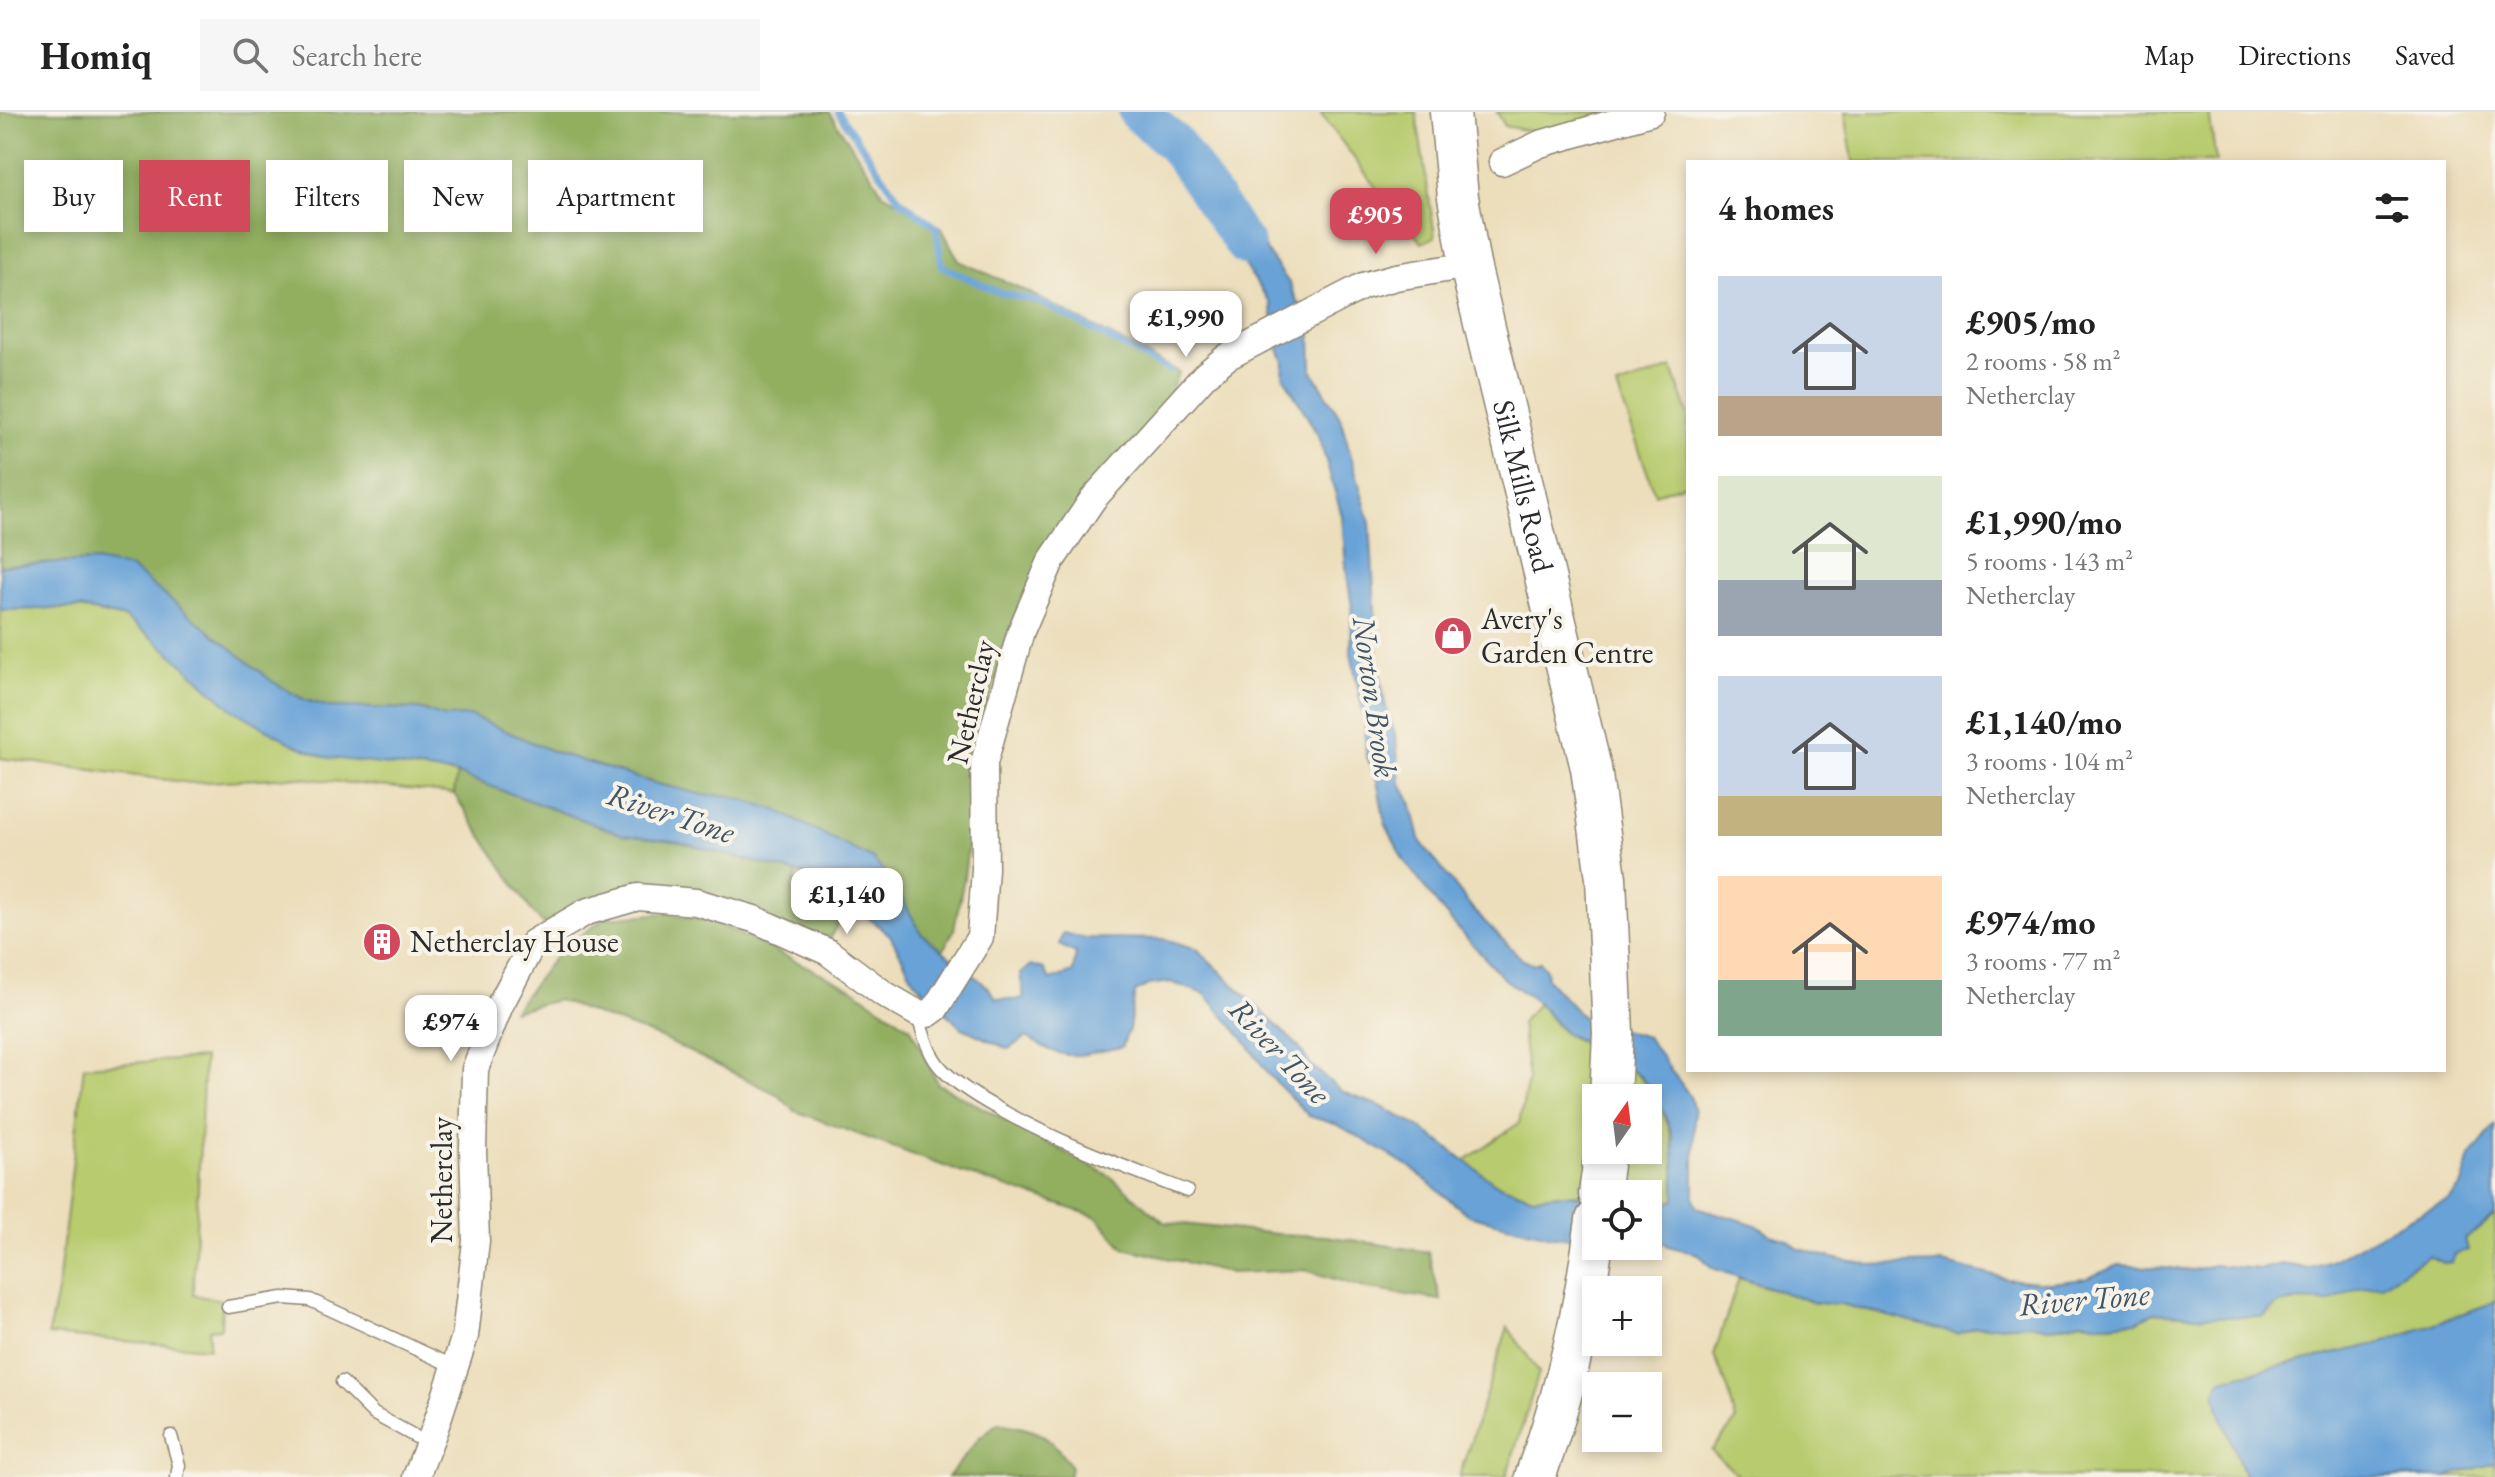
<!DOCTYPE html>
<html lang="en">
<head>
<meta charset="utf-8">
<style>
  :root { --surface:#fff; --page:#f6f6f6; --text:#222; --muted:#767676; --line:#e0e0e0; --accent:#d1495b }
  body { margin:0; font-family:"EB Garamond",serif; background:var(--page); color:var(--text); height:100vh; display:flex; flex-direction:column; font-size:30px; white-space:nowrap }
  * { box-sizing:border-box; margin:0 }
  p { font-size:26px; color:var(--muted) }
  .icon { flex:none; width:44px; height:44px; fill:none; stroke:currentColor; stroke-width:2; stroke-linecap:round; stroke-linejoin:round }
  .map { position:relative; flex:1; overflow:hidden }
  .panel { position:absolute; left:1686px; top:48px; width:760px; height:912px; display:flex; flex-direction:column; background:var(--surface); border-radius:0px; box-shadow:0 4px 12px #0003 }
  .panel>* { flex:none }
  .top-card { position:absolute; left:24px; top:48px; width:760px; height:72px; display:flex; gap:16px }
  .needle { width:52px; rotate:14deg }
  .buttons { position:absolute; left:1582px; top:972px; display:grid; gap:16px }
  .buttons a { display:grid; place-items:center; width:80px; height:80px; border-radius:0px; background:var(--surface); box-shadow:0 4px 12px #0003; font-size:40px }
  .price { position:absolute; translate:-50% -68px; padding:0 18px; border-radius:16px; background:#fff; color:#222; font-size:26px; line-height:52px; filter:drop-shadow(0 2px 4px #0008) }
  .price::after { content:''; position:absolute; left:50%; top:48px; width:24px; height:18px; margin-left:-12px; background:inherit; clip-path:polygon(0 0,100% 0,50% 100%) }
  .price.active { background:var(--accent); color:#fff }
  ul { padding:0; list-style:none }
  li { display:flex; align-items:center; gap:24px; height:200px; padding:0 32px }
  li span { display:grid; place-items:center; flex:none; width:224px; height:160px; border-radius:0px; color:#555 }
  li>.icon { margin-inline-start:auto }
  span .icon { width:96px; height:96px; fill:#fffc; stroke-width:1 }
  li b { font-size:34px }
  h2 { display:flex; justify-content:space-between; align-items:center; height:96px; padding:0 32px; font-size:34px }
  .tag { padding:0 28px; border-radius:0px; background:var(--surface); box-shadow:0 4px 12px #0003; font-size:28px; line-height:72px }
  .tag.active { background:var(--accent); color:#fff }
  header { display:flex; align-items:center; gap:48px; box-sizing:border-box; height:112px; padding:0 40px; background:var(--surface); border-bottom:2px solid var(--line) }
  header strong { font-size:38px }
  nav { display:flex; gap:44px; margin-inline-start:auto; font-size:28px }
  .search { width:560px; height:72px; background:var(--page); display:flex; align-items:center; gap:20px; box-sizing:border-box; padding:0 28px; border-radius:0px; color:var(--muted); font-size:30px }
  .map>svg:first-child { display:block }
</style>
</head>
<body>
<header>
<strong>Homiq</strong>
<div class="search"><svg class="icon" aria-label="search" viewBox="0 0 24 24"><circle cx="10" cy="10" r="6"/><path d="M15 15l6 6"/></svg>Search here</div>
<nav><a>Map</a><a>Directions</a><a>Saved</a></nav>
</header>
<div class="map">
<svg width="2495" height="1365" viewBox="0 0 2495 1365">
  <rect width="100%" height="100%" fill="#f7f3e8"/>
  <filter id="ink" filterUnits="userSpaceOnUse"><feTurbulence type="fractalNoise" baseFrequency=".0125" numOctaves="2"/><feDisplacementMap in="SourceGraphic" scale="16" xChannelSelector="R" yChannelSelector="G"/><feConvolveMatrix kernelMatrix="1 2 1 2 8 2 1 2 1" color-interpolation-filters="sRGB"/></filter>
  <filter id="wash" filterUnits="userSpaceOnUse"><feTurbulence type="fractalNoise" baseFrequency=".006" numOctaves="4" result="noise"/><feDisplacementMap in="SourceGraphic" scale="32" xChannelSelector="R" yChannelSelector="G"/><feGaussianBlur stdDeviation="1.8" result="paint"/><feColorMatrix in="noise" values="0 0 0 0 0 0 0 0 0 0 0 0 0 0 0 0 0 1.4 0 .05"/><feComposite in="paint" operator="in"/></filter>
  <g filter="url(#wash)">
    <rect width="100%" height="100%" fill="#ecdebb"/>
    <!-- green -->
    <g fill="#b8cb6e" stroke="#727b4c" stroke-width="2" fill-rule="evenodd">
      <path d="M1320,0H1416L1435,125L1422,131L1385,88Z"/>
      <path d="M1497,0H1611L1570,12L1533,20L1505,14Z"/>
      <path d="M1845,0H2209L2216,50H1853Z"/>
      <path d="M1672,256L1688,302V371L1655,382L1617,275Z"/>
      <path d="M79,496L125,506L161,533L232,597L262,612L430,657L457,662L454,682L292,665L191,671L0,646V498Z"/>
      <path d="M1538,891C1547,901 1556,916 1567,923C1589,935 1624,948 1641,967C1672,1000 1678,1045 1675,1088L1662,1093L1648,1091V1082H1559L1533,1085L1494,1071L1464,1049L1519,1011L1528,968L1521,911ZM1596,986H1648V1038H1596Z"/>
      <path d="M204,946L193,1183L222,1188L221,1216L209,1217V1236L48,1223L58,1175L84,954Z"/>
      <path d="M2495,1102V1190L2377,1232L2222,1267L2219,1298L2245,1365H1740L1711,1339L1736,1309L1728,1277L1714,1243L1739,1166L1815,1191L1841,1192L1958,1222L1975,1215L2029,1212L2049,1216L2082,1209L2103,1212L2136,1210L2154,1201L2212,1205H2263L2278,1192L2296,1189L2328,1190L2358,1176L2381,1173L2428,1144L2444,1151L2464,1126L2480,1117Z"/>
      <path d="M1508,1215L1539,1261L1506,1365H1459Z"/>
      <path d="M2495,1351V1365H2444Z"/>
    </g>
    <!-- forest -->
    <g fill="#92af61" stroke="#5e6d46" stroke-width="2">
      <path d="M0,0H829L883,81L941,115L959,149L1024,178L1179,260L1165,292L1018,498L975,633L971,708L964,766L954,818L942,840L921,821L892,769L822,723L774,697L730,684L704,683L654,671L554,640L471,604L445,605L419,597L329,595L305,588L273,570L96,449L0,454Z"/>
      <path d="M457,662L624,723L675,729L797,761L792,781L840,807L827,832L700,782L543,812L533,801L454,682Z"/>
      <path d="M667,801L716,811L850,875L911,916L938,972L1110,1064L1164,1110L1277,1122L1326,1124L1428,1140L1441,1188L1368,1177L1305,1158L1231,1161L1124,1136L1097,1105L960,1060L795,999L777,982L661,926L557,888L513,899L560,838L605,806Z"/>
      <path d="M998,1311C1038,1318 1049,1320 1071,1355L1069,1365H948L980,1325Z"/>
    </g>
    <!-- water -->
    <g fill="#67a2d7" stroke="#496681" stroke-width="2">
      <path d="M1215,88L1246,110L1289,171L1311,221L1312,258L1340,305L1370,411L1378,546L1385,592L1396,626L1400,670L1411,690L1421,730L1476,801L1523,848L1534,852L1540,850L1546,858L1547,867L1580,903L1588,908L1647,925L1690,984L1694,1000V1085L1697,1095L1756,1113L1771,1123L1788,1128L1797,1136L1832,1146L1869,1153L1942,1151L2007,1167L2050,1171L2085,1167L2119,1153L2193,1158L2214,1153L2260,1157L2282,1152L2307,1156L2331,1149L2414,1104L2449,1088L2462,1073L2470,1045L2495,1013V1102L2480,1117L2465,1126L2468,1138L2454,1142L2452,1150L2444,1151L2428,1144L2381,1173L2358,1176L2328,1190L2296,1189L2278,1192L2263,1205H2212L2154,1201L2136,1210L2103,1212L2082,1209L2049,1216L2029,1212L1975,1215L1958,1222L1841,1192L1815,1191L1712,1156L1699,1142L1668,1134L1660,1128L1648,1130V1091L1662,1093L1675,1088L1673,1024L1664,1001L1641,965L1583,929L1565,922L1538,891L1503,866L1444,801L1403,747L1385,711L1376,663L1366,644L1365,612L1351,541L1352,495L1346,457L1342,404L1319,325L1283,263L1284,249L1278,235L1270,191L1226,125L1218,107Z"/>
      <path d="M96,449L131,456L273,570L305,588L329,595L419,597L445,605L471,604L554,640L654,671L704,683L730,684L774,697L873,747L892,769L921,821L988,875L996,886L1013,888L1024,886L1020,862L1031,853L1044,857L1050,868L1073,860L1076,841L1059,833L1063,821L1084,826L1165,827L1197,837L1297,933L1311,953L1342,980L1380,994L1421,1016L1495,1071L1533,1085L1559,1082L1596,1084V1128L1552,1124L1468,1103L1410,1055L1338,1013L1309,1004L1270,964L1243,926L1205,882L1170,870L1148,873L1135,880L1129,917L1122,935C1077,943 1067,952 1027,925L1008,937L960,915L915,870L890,823L835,779L813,765L675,729L624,723L457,662L324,645L293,632L232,597L161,533L125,506L79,496L0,498V454Z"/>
      <path d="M2495,1190V1351L2444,1365H2245L2219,1298L2215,1279L2222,1267L2377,1232Z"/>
    </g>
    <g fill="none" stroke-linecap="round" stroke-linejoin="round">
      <!-- stream -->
      <path stroke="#67a2d7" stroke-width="7" d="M838,0L899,87L936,115L942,154L998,180L1040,190L1170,259"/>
      <!-- river -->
      <path stroke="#67a2d7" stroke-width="40" d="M1138,0L1176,33L1245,133"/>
    </g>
  </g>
  <g filter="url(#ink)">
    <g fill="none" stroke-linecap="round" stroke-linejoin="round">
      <!-- service casing -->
      <g stroke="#8c8473" stroke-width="15">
        <g id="service">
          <path d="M917,901C923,920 928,943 942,957C957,973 977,985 997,996C1057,1030 1122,1054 1187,1079"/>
          <path d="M228,1195L283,1186L310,1188L455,1255"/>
          <path d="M342,1270L374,1302L429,1332"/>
          <path d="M171,1324L179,1353L177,1365"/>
        </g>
      </g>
      <!-- minor casing -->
      <g stroke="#8c8473" stroke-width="29">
        <g id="minor">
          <path d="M1502,50L1540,32L1651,0"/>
          <path d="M416,1365L435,1316L465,1224L476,1129L473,1038L475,957L500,893L533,831L586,800L638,785L696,790L754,807L828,840L884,882L917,901L928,902L935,897L980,825L985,757L984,651L1021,519L1051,449L1093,387L1205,263L1227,245L1363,174L1396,165L1470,153"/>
        </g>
      </g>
      <!-- primary casing -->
      <g stroke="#8c8473" stroke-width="43">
        <g id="primary">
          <path id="s1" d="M1450,0L1458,85L1470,153L1591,656L1606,766L1613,921L1610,986"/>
          <path d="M1599,1082L1605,1038"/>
          <path d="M1535,1365C1565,1283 1585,1194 1596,1108"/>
        </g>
      </g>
      <!-- service -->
      <use href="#service" stroke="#fff" stroke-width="12"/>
      <!-- minor -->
      <use href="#minor" stroke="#fff" stroke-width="26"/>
      <!-- primary -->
      <use href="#primary" stroke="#fff" stroke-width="40"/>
    </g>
  </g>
  <!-- icons -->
  <defs>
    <g id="shop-disc" transform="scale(2)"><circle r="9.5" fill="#d1495b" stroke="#f7f3e8"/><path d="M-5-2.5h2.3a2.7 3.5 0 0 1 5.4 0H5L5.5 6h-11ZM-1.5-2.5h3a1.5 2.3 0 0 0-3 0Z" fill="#fff"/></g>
    <g id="building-disc" transform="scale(2)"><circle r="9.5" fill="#d1495b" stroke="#f7f3e8"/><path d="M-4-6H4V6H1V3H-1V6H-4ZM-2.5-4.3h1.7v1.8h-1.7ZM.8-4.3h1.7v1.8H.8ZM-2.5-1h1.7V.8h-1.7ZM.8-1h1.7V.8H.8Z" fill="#fff"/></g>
  </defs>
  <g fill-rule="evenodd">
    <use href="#shop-disc" x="1453" y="524"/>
    <use href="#building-disc" x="382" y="830"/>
  </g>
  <g text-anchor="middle" stroke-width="8" stroke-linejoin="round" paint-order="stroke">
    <!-- street labels -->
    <g font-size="30" fill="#2b2b2b" stroke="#f7f3e8">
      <text dy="10" stroke="none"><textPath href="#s1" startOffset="382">Silk Mills Road</textPath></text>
      <text transform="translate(971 590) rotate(-77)" y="10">Netherclay</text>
      <text transform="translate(442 1068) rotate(-90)" y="10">Netherclay</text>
    </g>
    <!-- poi labels -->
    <g font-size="30" fill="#2b2b2b" stroke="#f7f3e8" text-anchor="start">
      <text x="1481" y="517">Avery's<tspan x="1481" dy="34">Garden Centre</tspan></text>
      <text x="410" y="840">Netherclay House</text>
    </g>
    <!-- water labels -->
    <g font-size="32" font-style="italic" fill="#405567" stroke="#f7f3e8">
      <text transform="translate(1375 585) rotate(82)" y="11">Norton Brook</text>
      <text transform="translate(671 701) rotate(18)" y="11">River Tone</text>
      <text transform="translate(1280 939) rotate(47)" y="11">River Tone</text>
      <text transform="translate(2084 1187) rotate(-5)" y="11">River Tone</text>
    </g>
  </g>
</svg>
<div class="buttons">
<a><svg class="needle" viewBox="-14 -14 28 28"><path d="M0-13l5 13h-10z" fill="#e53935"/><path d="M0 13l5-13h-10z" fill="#767676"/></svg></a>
<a><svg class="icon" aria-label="locate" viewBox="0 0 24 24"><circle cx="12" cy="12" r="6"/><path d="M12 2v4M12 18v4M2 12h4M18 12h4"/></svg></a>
<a>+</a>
<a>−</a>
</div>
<b class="price active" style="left:1376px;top:144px">£905</b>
<b class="price" style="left:1186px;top:247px">£1,990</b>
<b class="price" style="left:847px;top:824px">£1,140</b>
<b class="price" style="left:451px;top:951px">£974</b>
<div class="top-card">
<a class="tag">Buy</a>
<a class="tag active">Rent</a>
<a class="tag">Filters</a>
<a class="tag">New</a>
<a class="tag">Apartment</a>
</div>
<section class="panel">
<h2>4 homes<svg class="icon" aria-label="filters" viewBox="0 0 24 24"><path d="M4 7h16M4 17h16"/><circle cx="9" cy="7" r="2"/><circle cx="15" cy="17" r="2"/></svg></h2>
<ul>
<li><span style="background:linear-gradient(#c9d6e8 75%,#b9a48a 0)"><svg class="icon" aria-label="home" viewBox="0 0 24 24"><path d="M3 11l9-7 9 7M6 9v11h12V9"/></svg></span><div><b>£905/mo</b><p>2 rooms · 58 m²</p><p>Netherclay</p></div></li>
<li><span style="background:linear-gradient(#dfe7d0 65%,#9aa5b1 0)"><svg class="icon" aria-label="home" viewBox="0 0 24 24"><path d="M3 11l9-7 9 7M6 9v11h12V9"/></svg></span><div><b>£1,990/mo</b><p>5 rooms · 143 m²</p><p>Netherclay</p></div></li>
<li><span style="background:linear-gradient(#c9d6e8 75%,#c2b280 0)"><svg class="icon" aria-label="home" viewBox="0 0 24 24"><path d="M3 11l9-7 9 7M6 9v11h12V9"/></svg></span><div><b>£1,140/mo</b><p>3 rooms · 104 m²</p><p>Netherclay</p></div></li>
<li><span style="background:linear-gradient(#ffd9b3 65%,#7fa58c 0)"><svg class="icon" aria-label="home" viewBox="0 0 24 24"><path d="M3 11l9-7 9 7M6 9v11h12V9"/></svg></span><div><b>£974/mo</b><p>3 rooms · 77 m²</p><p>Netherclay</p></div></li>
</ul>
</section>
</div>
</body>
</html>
